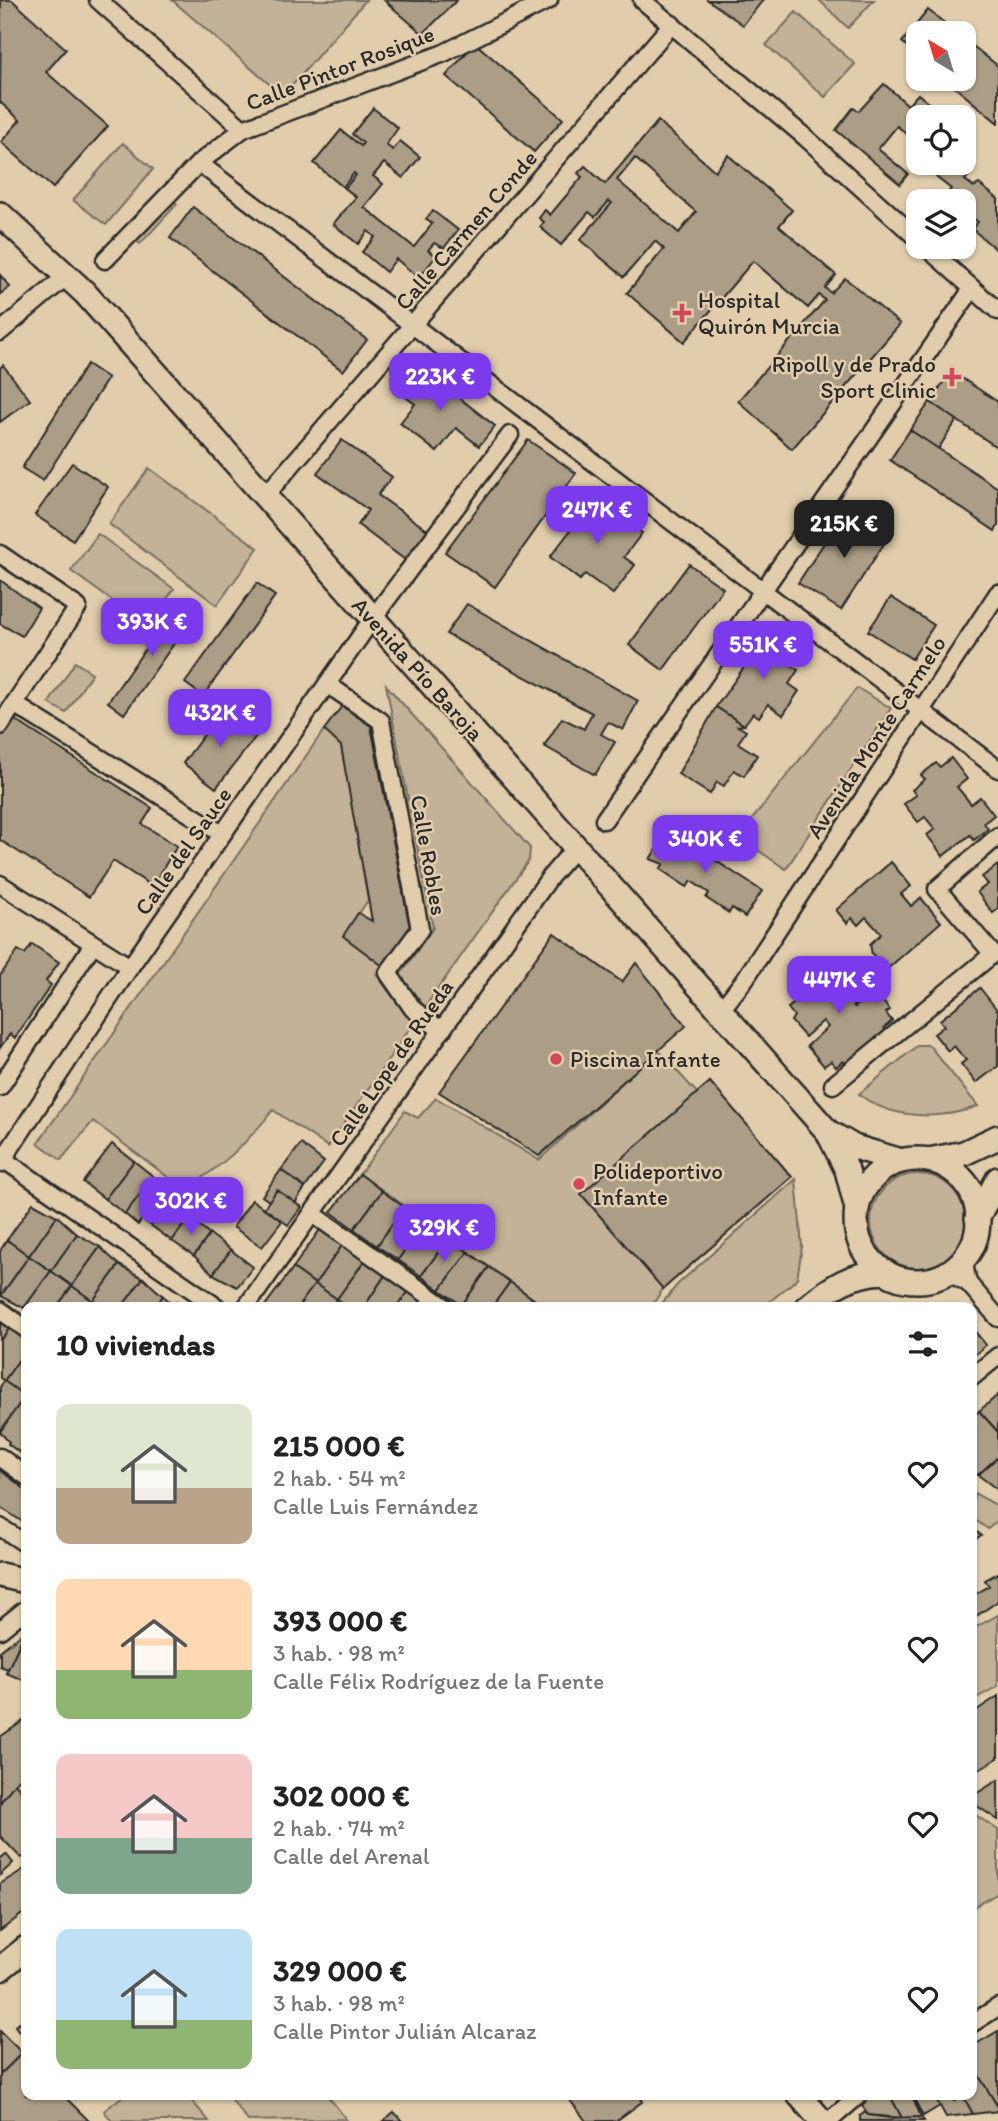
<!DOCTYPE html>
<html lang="es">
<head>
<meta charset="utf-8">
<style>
  :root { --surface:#fff; --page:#f2f2f2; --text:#222; --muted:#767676; --accent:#7c3aed }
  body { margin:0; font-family:Itim,sans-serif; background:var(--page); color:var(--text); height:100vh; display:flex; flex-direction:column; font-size:26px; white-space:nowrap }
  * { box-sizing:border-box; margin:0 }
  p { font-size:23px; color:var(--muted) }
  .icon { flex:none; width:38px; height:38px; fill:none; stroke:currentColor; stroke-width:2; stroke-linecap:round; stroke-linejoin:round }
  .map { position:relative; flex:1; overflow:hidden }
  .drawer { position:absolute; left:21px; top:1302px; width:956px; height:798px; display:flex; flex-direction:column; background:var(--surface); border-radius:14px; box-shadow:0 2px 5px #0004 }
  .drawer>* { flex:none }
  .needle { width:46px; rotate:322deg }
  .tools { position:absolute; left:906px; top:21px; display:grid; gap:14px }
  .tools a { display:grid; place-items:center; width:70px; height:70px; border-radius:14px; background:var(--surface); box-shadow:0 2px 5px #0004; font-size:35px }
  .price { position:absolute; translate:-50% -60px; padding:0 16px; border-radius:14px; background:var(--accent); color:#fff; font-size:23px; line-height:46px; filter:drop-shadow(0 2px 4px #0008) }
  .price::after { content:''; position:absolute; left:50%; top:42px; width:21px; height:16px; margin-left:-10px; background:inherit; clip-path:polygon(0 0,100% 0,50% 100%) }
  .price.selected { background:#222; color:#fff }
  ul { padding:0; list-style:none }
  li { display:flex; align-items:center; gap:21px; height:175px; padding:0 35px }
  li span { display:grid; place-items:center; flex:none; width:196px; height:140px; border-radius:14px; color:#555 }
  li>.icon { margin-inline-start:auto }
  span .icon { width:84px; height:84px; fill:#fffc; stroke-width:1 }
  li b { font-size:30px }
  h2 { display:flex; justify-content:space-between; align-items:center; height:84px; padding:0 35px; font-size:30px }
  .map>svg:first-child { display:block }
</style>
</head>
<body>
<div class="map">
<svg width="998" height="2121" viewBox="0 0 998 2121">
  <rect width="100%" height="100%" fill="#e1cdac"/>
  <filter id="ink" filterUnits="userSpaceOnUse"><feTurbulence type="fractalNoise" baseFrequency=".0143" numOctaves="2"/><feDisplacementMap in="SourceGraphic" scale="14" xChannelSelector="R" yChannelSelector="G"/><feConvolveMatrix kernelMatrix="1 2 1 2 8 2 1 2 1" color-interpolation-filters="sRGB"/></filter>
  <g filter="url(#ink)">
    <!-- green -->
    <g fill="#c3b297" stroke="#776e61" stroke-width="2">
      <path d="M172,0H366L283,96Z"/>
      <path d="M819,0H874L848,28Z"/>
      <path d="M796,12L855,64L825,97L766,45Z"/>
      <path d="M123,143L153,169L106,225L73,200Z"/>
      <path d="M161,191L177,204L140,244L124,231Z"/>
      <path d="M149,468L258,548L217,605L109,524Z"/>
      <path d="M98,534L174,589L147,626L71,571Z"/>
      <path d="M75,662L92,673L66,713L49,703Z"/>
      <path d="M386,685L530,848L529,860L425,1007L400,975L433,928Z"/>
      <path d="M857,688L891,708L786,869L738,837Z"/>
      <path d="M324,730L341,746L370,897L344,936L383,966L376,974L406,1015L415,1021L328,1147L273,1110C246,1144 221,1168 184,1189L93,1121L61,1160L38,1143Z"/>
      <path d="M918,1045H929L978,1106C943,1120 890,1120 859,1094Z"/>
      <path d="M658,1050L697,1093L710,1082L792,1177L663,1289L651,1307H545L360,1174L405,1111L418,1118L436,1098L539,1160Z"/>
      <circle cx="918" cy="1221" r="47"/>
      <path d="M796,1179L802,1247L797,1279L763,1307H659L678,1284Z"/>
      <path d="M974,1493L998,1506V1520L988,1529L971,1517Z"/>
      <path d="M998,1615V1686L971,1701V1630Z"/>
      <path d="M971,1812L998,1830V1893L971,1909Z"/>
      <path d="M124,2095H187L209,2121H112L104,2111Z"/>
      <path d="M228,2095H327L346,2119L248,2121Z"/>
    </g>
    <!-- building -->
    <g fill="#ac9e86" stroke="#2b2b2b" stroke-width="2" fill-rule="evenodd">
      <path d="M1,0H12L66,49L46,72L108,126L53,188L1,142L20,120L0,102Z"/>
      <path d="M384,0L421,1L457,0L423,34Z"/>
      <path d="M708,0H763L743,25Z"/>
      <path d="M928,10L957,33H919V56L902,42Z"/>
      <path d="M964,39L998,66V123L945,79H964Z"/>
      <path d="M475,43L563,119L534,152L446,76Z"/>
      <path d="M884,84L908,105L918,94L945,117H919V151L910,144L913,139L897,126L878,149L908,174L900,184L836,130L853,108L859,111Z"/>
      <path d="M373,108L398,128L386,145L393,150L400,141L420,157L403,178L384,163L373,176L383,184L364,207L414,247L432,224L426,219L433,211L458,230L444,248L434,243L428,250L436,256L419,278L396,259L386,272L362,252L375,237L368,231L358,244L333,224L356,197L345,188L356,175L354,173L343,187L314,163L341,130L361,146L363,143L352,134Z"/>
      <path d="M658,121L715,171L728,155L792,210L779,226L836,275L825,288L831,293L845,278L900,324L792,449L738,401L825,300L819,295L808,308L753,261L684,342L627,293L664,249L655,241L624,277L580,240L612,203L609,201L595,217L589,212L561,245L540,227L544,222L539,218L545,210L550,215L582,177L578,173L585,166L605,184ZM635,158L696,212L679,233L617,180Z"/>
      <path d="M964,159L975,168L965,180L974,187L979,184L998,199V251L972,229L978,222L964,211V201H953L946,195L951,189L936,177L941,170L932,163H964Z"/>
      <path d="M193,207L367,340L343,371L170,238Z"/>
      <path d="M0,275L10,287L0,294Z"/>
      <path d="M87,364L108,378L43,481L22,468Z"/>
      <path d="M3,365L30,400L0,422V368Z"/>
      <path d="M420,367L495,426L479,446L456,428L437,452L400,423L415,404L399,392Z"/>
      <path d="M951,371L998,402V448L930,402Z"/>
      <path d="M930,402L957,420L938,449L910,430Z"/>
      <path d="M910,430L998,488V526L995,531L890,460Z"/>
      <path d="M342,440L392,477L378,495L430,532L408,562L358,525L368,510L317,473Z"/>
      <path d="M528,440L576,473L495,587L445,552Z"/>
      <path d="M72,463L108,487L73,540L35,515Z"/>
      <path d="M583,498L614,521L618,515L642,533L624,557L635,565L613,594L585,574L580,580L550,557L570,531L562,525Z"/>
      <path d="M846,509L889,536L841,610L798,583Z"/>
      <path d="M689,564L723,588L663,670L629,645Z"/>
      <path d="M0,580L39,608L22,636L0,624Z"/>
      <path d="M257,583L275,596L203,696L185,683Z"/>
      <path d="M891,597L934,625L912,659L868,631Z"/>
      <path d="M179,601L195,614L124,714L108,702Z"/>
      <path d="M467,604L638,701L623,730L608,722L601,734L615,742L595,775L544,746L562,718L584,729L592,713L446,634Z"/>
      <path d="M771,629L794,645L789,652L798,657L790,664L798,670L789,684L799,691L783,715L768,704L759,717L753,713L744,725L716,707Z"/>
      <path d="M342,706L371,726L410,928L383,966L343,936L358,913L372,921L341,746L324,730Z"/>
      <path d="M716,707L744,725L738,726L746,731L738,743L757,755L744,776L734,770L724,786L717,782L710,794L678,774Z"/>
      <path d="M223,709L257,735L216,788L183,763Z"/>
      <path d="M12,718L152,808L142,824L177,846L152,886L113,861L89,897L0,840V736Z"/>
      <path d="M951,758L967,779L957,787L971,804L980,797L994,815L984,823L988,829L974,840L970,835L943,856L927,835L935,829L925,817L918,822L904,804L916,795L912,790L925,779L921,775L936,763L940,767Z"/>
      <path d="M669,830L762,891L745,917L732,908L729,913L706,898L709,893L691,881L687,887L660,869L664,864L650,859Z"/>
      <path d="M891,862L911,886L901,894L911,906L921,898L941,922L886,970L872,954L870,944L881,934L866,917L858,925L852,918L847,923L836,910Z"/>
      <path d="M998,865V909L993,913L977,892L988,884L982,877Z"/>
      <path d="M554,933L622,982L636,963L686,1026L539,1156L439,1092Z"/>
      <path d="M32,944L59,962L46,981L51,985L15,1038L10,1034L0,1048V976L18,950L25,954Z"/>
      <path d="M841,964L846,970L852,965L866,981L846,997L855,1007L874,991L890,1010L886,1013L892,1021L884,1028L888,1032L848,1066L843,1061L836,1067L831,1061L824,1066L807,1046L828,1027L823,1021L805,1037L791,1021L794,1016L788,1008L798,1000L794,995L827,968L831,973Z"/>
      <path d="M980,988L998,1011V1066L976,1083L961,1064L966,1060L954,1046L948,1051L934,1034L944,1026L940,1020Z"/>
      <path d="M710,1082L792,1177L663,1289L581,1194Z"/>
      <path d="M112,1144L134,1161L105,1199L83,1182Z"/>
      <path d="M301,1144L324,1162L305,1188L281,1170Z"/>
      <path d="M134,1161L154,1177L125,1214L105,1199Z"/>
      <path d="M281,1170L305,1188L295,1203L277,1190L269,1201L262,1196Z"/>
      <path d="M360,1174L382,1191L354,1229L331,1212Z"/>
      <path d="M151,1180L170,1195L149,1224L142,1219L138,1225L125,1214Z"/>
      <path d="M277,1190L302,1207L288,1225L264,1208Z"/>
      <path d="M382,1191L404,1207L377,1246L354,1229Z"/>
      <path d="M170,1195L193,1212L172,1241L149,1224Z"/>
      <path d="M252,1200L282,1221L262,1247L233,1227Z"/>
      <path d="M33,1203L57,1216L29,1256L7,1240Z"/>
      <path d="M404,1207L425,1222L398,1260L377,1246Z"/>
      <path d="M57,1216L77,1234L51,1271L29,1256Z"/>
      <path d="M189,1218L210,1234L194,1256L172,1241Z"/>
      <path d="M425,1222L449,1238L421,1276L398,1260Z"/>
      <path d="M321,1228L344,1243L315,1284L293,1268Z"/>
      <path d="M77,1234L100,1247L72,1286L51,1271Z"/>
      <path d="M210,1234L231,1250L213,1274L194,1256Z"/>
      <path d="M449,1238L468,1252L440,1290L421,1276Z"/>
      <path d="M7,1240L29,1256L1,1296L0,1251Z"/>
      <path d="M344,1243L366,1259L337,1299L315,1284Z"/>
      <path d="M100,1247L119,1265L93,1301L72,1286Z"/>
      <path d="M231,1250L253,1267L237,1287L213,1274Z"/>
      <path d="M468,1252L489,1267L462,1305L440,1290Z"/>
      <path d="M29,1256L51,1271L24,1308L1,1296Z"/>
      <path d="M366,1259L386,1274L364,1307H348L337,1299Z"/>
      <path d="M119,1265L143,1278L122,1307H102L93,1301Z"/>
      <path d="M489,1267L510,1282L492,1307H465L462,1305Z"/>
      <path d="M293,1268L315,1284L298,1307H264Z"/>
      <path d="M51,1271L72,1286L57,1307L26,1310L24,1308Z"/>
      <path d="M386,1274L409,1291L396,1307H364Z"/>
      <path d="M143,1278L163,1296L155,1307H122Z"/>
      <path d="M510,1282L532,1298L526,1307H492Z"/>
      <path d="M315,1284L337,1299L331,1307H298Z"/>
      <path d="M72,1286L93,1301L89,1307H57Z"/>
      <path d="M409,1291L430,1306L429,1307H396Z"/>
      <path d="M163,1296L174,1304L176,1301L184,1307H155Z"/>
      <path d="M532,1298L545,1307H526Z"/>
      <path d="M337,1299L348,1307H331Z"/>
      <path d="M0,1323L9,1329L0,1341Z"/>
      <path d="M971,1327L986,1345L971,1358Z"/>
      <path d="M9,1329L26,1338V1350L4,1381L0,1378V1341Z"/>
      <path d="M26,1350V1395L25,1396L4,1381Z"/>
      <path d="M4,1381L25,1396L0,1432V1387Z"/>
      <path d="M998,1395V1432L979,1411Z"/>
      <path d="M25,1396L26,1441L19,1452L8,1444L9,1442L0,1432Z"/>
      <path d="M979,1411L998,1432V1457L978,1475L971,1471V1418Z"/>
      <path d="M26,1441V1457L19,1452Z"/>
      <path d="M998,1457V1490L978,1475Z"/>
      <path d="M0,1470L26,1490V1524L0,1507Z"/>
      <path d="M971,1528L981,1535L971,1543Z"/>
      <path d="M998,1573V1601L975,1617L971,1610V1597L989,1586L985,1580Z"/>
      <path d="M26,1629V1681L6,1673L23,1636L20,1635Z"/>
      <path d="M20,1635L23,1636L8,1669L0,1666V1651Z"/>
      <path d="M998,1696V1758L971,1774V1714Z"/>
      <path d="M26,1719V1774L15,1783L0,1803V1737Z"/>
      <path d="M998,1780V1820L971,1802V1797Z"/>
      <path d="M15,1783L26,1796V1856L21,1858L0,1836V1803Z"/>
      <path d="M6,1854L13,1863L0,1875V1859Z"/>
      <path d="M26,1868V1911L0,1931V1884Z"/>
      <path d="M26,2017V2041L15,2026Z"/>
      <path d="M0,2031L22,2053L0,2075Z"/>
      <path d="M998,2031V2107L971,2063V2047Z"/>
      <path d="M22,2053L26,2058V2095H63L89,2121H0V2075Z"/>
      <path d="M971,2063L998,2107V2111L973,2114L962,2095H971Z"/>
      <path d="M566,2095H638L643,2101L616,2121H586Z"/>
      <path d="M872,2095H890L902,2118L868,2115L860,2102Z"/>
      <path d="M890,2095H912L921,2117L902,2118Z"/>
      <path d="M912,2095H934L940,2106L923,2116Z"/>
      <path d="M934,2095H951L954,2101L963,2096L973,2114L946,2117Z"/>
      <path d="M394,2112L402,2121H383Z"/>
      <path d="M865,2112L868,2115L890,2118L921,2117L924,2121H860V2116Z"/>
    </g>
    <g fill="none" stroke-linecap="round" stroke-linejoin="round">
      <!-- street casing -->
      <g stroke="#2b2b2b" stroke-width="21">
        <g id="street">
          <path d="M98,0L243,129"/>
          <path d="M642,0L805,137L919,240"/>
          <path d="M199,163L998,769"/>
          <path d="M926,247L998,311"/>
          <path d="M105,260L199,163L243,129L444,53L549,0"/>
          <path d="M0,332L68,275"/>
          <path d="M265,496L672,24"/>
          <path d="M0,554L78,607L14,704L222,834"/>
          <path d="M327,684L381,721L420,929L388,973L413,1009L442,1031"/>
          <path d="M0,726L14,704"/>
          <path d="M604,820L972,289"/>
          <path d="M0,884L130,967"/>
          <path d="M721,1010L745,979L998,593"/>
          <path d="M833,1085L993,954L937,889L998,836"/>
          <path d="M0,1087L93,944"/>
          <path d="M0,1157L217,1307"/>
          <path d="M0,1164L130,967L373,618L510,435"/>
          <path d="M313,1214L445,1307"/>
          <path d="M963,1259L968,1283L998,1318"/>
          <path d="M947,1272L968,1283"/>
          <path d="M246,1307L550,877L576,847"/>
          <path d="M0,1310L26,1329"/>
          <path d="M971,1378L998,1356"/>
          <path d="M0,1457L26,1476"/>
          <path d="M0,1527L26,1544"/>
          <path d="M0,1630L26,1609"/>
          <path d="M971,2024L998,2007"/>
          <path d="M829,2121L859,2095"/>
        </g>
      </g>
      <!-- secondary casing -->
      <g stroke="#2b2b2b" stroke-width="28">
        <g id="secondary">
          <path d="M0,214L85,293L828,1132L847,1170L857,1209"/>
          <path d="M830,1133L854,1147L901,1161"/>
          <circle cx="917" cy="1220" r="61"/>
          <path d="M929,1160L964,1153L998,1137"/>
          <path d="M977,1218L998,1179"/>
          <path d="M807,1307C832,1286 852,1273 886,1272"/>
          <path d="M0,1575L26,1581"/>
          <path d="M0,1969L26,1948"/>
          <path d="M799,2095L822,2121"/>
        </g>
      </g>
      <!-- street -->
      <use href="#street" stroke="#e1cdac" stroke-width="16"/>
      <!-- secondary -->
      <use href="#secondary" stroke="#e1cdac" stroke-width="23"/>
    </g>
  </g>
  <!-- markers -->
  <g fill="#d1495b" stroke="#e1cdac" stroke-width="2.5">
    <path d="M678.5 302.5h7v7h7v7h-7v7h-7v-7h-7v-7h7z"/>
    <path d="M948.5 366.5h7v7h7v7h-7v7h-7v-7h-7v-7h7z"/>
    <circle cx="556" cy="1059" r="7"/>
    <circle cx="579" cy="1184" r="7"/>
  </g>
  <g text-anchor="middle" stroke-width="5" stroke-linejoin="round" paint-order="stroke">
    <!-- street labels -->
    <g font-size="23" fill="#2b2b2b" stroke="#e1cdac">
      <text transform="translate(340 68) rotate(-21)" y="8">Calle Pintor Rosique</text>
      <text transform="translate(466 230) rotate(-49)" y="8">Calle Carmen Conde</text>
      <text transform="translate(418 669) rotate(48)" y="8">Avenida Pío Baroja</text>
      <text transform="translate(876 737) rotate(-57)" y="8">Avenida Monte Carmelo</text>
      <text transform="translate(183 851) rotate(-55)" y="8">Calle del Sauce</text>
      <text transform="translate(429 855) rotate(80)" y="8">Calle Robles</text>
      <text transform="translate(391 1063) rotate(-55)" y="8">Calle Lope de Rueda</text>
    </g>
    <!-- poi labels -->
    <g font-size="23" fill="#2b2b2b" stroke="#e1cdac" text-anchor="start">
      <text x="698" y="308">Hospital<tspan x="698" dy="26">Quirón Murcia</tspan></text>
      <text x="936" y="372" text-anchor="end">Ripoll y de Prado<tspan x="936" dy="26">Sport Clinic</tspan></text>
      <text x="570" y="1067">Piscina Infante</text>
      <text x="593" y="1179">Polideportivo<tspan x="593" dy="26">Infante</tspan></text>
    </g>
  </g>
</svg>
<div class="tools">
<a><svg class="needle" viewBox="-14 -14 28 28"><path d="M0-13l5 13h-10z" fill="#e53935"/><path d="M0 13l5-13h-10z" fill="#767676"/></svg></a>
<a><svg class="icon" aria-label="locate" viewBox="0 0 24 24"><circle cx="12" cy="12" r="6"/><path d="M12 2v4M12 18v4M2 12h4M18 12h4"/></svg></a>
<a><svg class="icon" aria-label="layers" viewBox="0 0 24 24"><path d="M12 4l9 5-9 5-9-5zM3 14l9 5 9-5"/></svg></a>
</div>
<b class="price" style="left:440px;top:413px">223K €</b>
<b class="price" style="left:597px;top:546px">247K €</b>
<b class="price selected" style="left:844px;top:560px">215K €</b>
<b class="price" style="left:152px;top:658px">393K €</b>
<b class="price" style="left:763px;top:681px">551K €</b>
<b class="price" style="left:220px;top:749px">432K €</b>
<b class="price" style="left:705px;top:875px">340K €</b>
<b class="price" style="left:839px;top:1016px">447K €</b>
<b class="price" style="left:191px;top:1237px">302K €</b>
<b class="price" style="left:444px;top:1264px">329K €</b>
<section class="drawer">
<h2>10 viviendas<svg class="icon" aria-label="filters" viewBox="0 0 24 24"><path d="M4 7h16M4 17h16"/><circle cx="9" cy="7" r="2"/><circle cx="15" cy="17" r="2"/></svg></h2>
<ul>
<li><span style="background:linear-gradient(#dfe7d0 60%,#b9a48a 0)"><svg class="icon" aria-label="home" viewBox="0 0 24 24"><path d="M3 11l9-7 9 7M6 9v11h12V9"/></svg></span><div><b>215 000 €</b><p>2 hab. · 54 m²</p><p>Calle Luis Fernández</p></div><svg class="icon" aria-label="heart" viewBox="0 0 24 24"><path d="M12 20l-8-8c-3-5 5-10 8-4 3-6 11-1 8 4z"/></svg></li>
<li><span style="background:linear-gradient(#ffd9b3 65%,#8fb573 0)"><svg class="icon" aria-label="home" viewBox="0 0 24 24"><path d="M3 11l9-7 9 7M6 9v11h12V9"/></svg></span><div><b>393 000 €</b><p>3 hab. · 98 m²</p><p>Calle Félix Rodríguez de la Fuente</p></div><svg class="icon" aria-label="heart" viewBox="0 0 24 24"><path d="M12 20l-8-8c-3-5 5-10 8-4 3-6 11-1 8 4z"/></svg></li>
<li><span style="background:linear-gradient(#f6c9c9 60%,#7fa58c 0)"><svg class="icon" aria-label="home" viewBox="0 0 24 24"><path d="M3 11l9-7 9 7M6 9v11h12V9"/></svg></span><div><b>302 000 €</b><p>2 hab. · 74 m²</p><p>Calle del Arenal</p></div><svg class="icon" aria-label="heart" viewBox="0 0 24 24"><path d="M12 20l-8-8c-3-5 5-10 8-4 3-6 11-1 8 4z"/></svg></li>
<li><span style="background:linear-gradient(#bfe0f5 65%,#8fb573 0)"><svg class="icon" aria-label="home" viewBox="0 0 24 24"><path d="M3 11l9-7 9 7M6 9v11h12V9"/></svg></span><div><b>329 000 €</b><p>3 hab. · 98 m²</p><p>Calle Pintor Julián Alcaraz</p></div><svg class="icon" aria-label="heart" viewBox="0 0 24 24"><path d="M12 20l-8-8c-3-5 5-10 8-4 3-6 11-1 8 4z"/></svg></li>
</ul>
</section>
</div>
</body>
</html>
